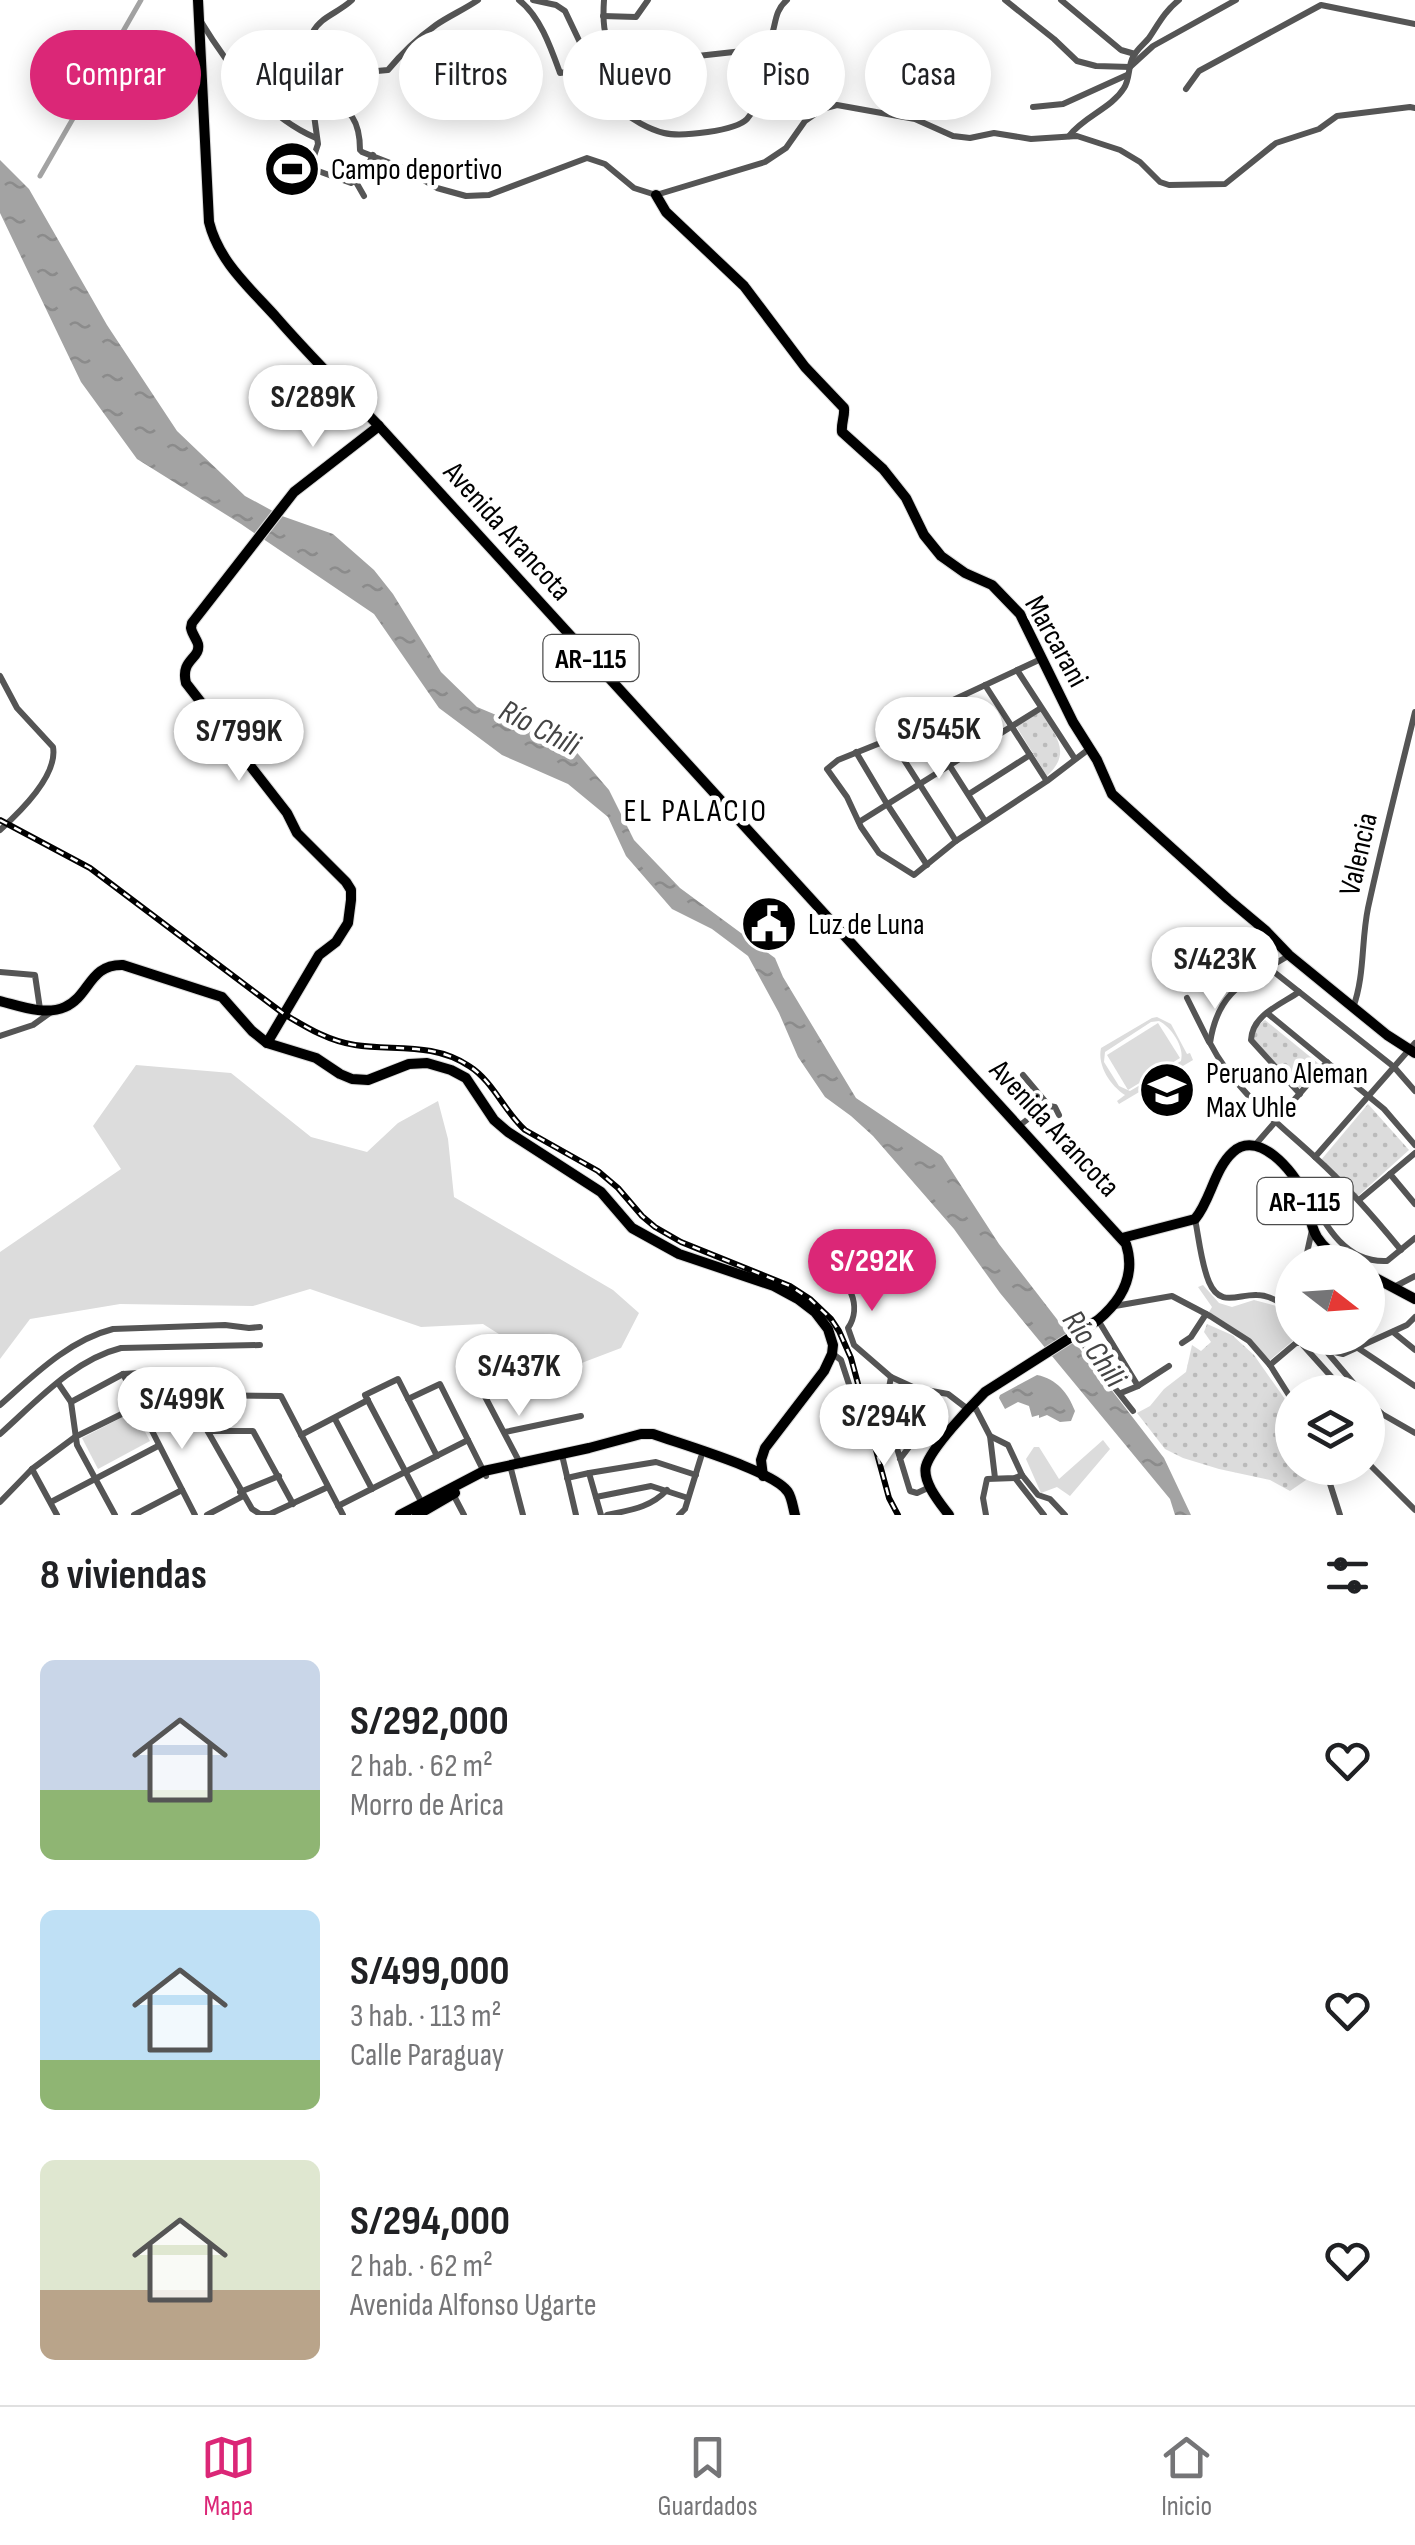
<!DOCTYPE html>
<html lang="es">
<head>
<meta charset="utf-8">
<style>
  :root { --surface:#fff; --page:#f2f2f2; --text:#202124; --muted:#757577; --line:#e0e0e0; --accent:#db2777 }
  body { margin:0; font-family:"Sofia Sans Condensed",sans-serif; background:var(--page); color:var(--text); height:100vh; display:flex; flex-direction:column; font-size:38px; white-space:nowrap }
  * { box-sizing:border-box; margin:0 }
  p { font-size:32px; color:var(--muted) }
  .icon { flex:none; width:55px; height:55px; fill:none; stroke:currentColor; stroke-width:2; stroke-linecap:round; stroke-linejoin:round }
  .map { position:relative; height:1515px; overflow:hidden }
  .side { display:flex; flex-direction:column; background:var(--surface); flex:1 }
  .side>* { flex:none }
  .top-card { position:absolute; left:30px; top:30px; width:1355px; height:90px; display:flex; gap:20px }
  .needle { width:65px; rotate:107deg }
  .buttons { position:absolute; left:1275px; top:1245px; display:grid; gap:20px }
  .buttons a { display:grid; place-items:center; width:110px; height:110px; border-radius:50%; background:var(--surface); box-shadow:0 5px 25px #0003; font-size:50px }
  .price { position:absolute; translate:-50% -85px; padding:0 22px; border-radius:35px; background:#fff; color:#222; font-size:32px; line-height:65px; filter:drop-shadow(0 2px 5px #0008) }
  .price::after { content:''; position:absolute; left:50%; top:60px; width:30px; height:22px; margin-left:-15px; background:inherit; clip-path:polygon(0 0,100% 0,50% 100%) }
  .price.active { background:var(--accent); color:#fff }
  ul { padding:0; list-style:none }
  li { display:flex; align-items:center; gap:30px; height:250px; padding:0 40px }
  li span { display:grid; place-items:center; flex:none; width:280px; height:200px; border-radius:15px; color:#555 }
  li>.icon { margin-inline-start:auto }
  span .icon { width:120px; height:120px; fill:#fffc; stroke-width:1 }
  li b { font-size:42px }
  h2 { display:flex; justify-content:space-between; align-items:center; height:120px; padding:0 40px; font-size:42px }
  .pill { padding:0 35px; border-radius:45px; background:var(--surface); box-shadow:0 5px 25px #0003; font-size:35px; line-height:90px }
  .pill.active { background:var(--accent); color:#fff }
  .dock { display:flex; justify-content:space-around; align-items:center; height:140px; border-top:2px solid var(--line); background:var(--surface); font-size:28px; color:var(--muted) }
  .dock a { display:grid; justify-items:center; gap:5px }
  .dock .active { color:var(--accent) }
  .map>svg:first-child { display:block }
</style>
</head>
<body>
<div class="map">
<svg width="1415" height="1515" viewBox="0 0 1415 1515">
  <defs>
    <pattern id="park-dots" width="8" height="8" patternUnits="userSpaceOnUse" patternTransform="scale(2.5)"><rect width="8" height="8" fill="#dcdcdc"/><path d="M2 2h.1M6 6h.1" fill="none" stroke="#bbb" stroke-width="1.8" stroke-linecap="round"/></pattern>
    <pattern id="water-ripples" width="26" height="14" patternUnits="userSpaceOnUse" patternTransform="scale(2.5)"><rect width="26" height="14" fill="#a3a3a3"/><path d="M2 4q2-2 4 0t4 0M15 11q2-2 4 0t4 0" fill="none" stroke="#8b8b8b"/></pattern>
  </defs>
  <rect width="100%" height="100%" fill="#fff"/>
  <!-- grass -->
  <g fill="#dcdcdc" fill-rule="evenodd">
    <path d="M1157,1017L1171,1024L1187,1054L1190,1053L1193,1060L1119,1104L1117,1101L1125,1095C1111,1086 1097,1066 1101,1048L1152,1018ZM1159,1021C1171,1027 1185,1047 1181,1061L1130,1091L1119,1086L1104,1062L1105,1052L1151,1022Z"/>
    <path d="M1158,1023L1180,1058L1128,1090L1107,1055Z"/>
    <path d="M136,1065L231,1073L311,1137L367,1152L398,1123L438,1101L448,1139L454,1197L613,1290L639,1313L621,1348L579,1364L537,1358L483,1324L421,1327L310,1289L253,1306L120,1304L30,1319L0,1359V1252L121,1169L93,1126Z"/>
    <path d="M1203,1285L1219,1303L1232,1307L1254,1300L1280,1307L1292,1320V1338H1296L1270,1360L1249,1338L1209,1312L1212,1307L1198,1287Z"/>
    <path d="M134,1411L150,1441L98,1469L82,1438Z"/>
    <path d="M1103,1440L1110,1449L1070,1496L1057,1487L1041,1493L1026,1459L1034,1447H1039L1059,1479Z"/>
  </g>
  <!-- park -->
  <g fill="url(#park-dots)">
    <path d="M1040,711C1055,735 1073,752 1047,776L1016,726Z"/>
    <path d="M1265,1020L1319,1064L1298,1090L1253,1039L1256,1027Z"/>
    <path d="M1368,1104L1409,1150L1358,1196L1321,1160Z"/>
    <path d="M1207,1324L1232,1335L1254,1355L1287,1402L1292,1413V1468H1321L1322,1469L1290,1491L1270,1480L1219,1469L1183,1458L1165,1449L1137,1413L1150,1406L1164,1389L1186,1372L1192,1345L1201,1351L1211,1342L1204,1332Z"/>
  </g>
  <!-- water -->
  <g fill="url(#water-ripples)">
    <path d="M0,160L29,189L107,325L177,431L245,496L282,516L333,534L374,570L393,594L441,672L477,707L532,730L567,741L609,790L634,840L680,888L775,958L783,977L856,1098L942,1156L999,1244L1164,1458L1191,1515H1175L1170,1499L1000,1293L954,1229L873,1136L851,1116L825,1097L798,1057L779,1013L748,956L712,929L672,909L626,856L608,817L568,784L502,755L439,708L374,614L241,524L137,459L81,382L0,213Z"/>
    <path d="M1037,1375C1057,1379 1068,1393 1075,1411L1071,1421L1060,1422L1047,1415L1039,1418V1415L1032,1417L1029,1406L1018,1402L1005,1409L999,1398L1000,1395Z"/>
  </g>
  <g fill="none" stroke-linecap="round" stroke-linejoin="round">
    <!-- canal -->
    <path stroke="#a3a3a3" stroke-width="5" d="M40,176L141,0"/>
    <!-- major casing -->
    <g stroke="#dbdbdb" stroke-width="12">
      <g id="major">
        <path d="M198,0L209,222C219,262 250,288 276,317C309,355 344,390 379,426L1126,1244C1136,1275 1122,1300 1098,1320L985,1392C971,1406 931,1448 926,1466C922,1482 940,1503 949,1515"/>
        <path d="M656,195L666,212L744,286L805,367L844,408C845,416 841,423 842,432L883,469L906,498L924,535L941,556L965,573L992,585L1020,614L1073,722L1097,760L1112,794L1228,899L1265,930L1289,955L1387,1035L1415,1053"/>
        <path d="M0,1001C20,1006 45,1016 65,1007C90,996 89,964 123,965L222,997L252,1031L267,1043L316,1058L340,1074L352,1079L368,1080L409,1064L427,1063L451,1070L466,1078L494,1120L508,1132L601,1192L632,1228L679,1254L774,1286L798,1299L815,1312L828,1329L833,1345L832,1354L824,1371L765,1448L761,1460L763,1476"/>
        <path d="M267,1043L319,955L336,942L348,923L351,900V890L346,882L297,833L287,813L186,683C180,659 201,659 198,644C196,638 192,634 191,628L192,623L294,492L379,426"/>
        <path d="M1122,1238L1195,1219C1211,1200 1214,1169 1233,1152C1258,1129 1294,1171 1303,1193C1309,1207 1309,1224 1317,1237C1324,1248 1334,1256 1346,1262"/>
        <path d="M1368,1274L1415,1299"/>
        <path d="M400,1515L484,1471L589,1448L641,1434H653C680,1444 775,1471 788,1492C792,1498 793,1508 795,1515"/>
        <path d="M417,1515L455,1493"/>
      </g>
    </g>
    <!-- minor -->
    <g stroke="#555" stroke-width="6">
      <path d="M352,0C340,12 320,17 313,32L319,89L314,115L318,144L310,168L351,183L360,177V170L368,165L373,155"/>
      <path d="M519,0C540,16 551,48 560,73L591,68L605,71L603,64"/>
      <path d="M533,0L556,5L565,11L585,53L590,58L629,73L634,63"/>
      <path d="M604,0C602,30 603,49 634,63L761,49C780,36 769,15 787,0"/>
      <path d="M1005,0L1054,39L1077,61L1096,66L1130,67L1153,46L1236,0"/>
      <path d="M1061,0L1121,50L1135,54"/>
      <path d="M603,16L636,17L648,0"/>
      <path d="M200,20C228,66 266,117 316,138"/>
      <path d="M767,58L835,59"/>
      <path d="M377,71L388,70C402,53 418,38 436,25C449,16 465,9 478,0"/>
      <path d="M319,89C345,109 360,113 360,150L362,152L403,168L437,188L466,196L489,195L587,158L605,164L634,188L656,195L765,162L786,148L805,121L822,109L837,105L915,119L953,136L970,138L994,133L1031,139L1077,136L1120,150L1140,162L1160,182L1169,185L1225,184L1276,143L1319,129L1337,116L1410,107L1415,108"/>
      <path d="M1186,89L1199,71L1321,5L1415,24"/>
      <path d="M610,101V104C627,115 644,128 664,133C681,137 736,131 747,119C763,101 765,67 768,45"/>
      <path d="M1033,107L1063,104L1127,75"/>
      <path d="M1069,136C1084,116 1111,109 1124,88C1130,79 1128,66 1133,57C1137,49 1144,44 1149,38C1159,23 1165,11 1179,0"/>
      <path d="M356,182L364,196"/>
      <path d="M1041,659L951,701L910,731L838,760L827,769L847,797L861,827L879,853L914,875L956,841L1047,781L1089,749"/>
      <path d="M1017,670L1075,759"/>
      <path d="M0,676L17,708L53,747C58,775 20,812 0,830"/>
      <path d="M985,685L1046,780"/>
      <path d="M951,701L979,745"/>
      <path d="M923,724L985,821"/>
      <path d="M890,738L956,841"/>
      <path d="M856,752L887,804L927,865"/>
      <path d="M969,794L1030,755"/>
      <path d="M859,822L1041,708"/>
      <path d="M1288,956C1247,981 1218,989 1210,1043C1234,1090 1277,1122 1316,1158C1347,1186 1374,1217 1401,1250"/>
      <path d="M1269,968L1394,1067L1415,1091"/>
      <path d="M0,972L35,975L40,1009"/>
      <path d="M1299,992C1280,1005 1252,1015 1251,1040L1300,1094"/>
      <path d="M1187,998L1209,1042"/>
      <path d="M1353,1008C1365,975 1361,942 1368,908C1382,843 1399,778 1415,712"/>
      <path d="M1267,1013L1384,1109L1415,1145"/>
      <path d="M0,1036L33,1025L54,1010"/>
      <path d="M1023,1075L1049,1106L1055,1107L1059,1115"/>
      <path d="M1019,1126L1047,1104"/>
      <path d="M1256,1144L1327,1062"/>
      <path d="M1315,1157L1415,1043"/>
      <path d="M1390,1174L1415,1204"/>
      <path d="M1303,1194H1309C1326,1226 1345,1263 1387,1261L1415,1238"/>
      <path d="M1359,1200L1415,1153"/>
      <path d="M1195,1219C1199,1239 1201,1263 1209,1282C1220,1308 1238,1294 1257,1295C1271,1295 1283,1304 1292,1312"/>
      <path d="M1305,1262L1312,1230"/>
      <path d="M1394,1287L1415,1276"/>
      <path d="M851,1293C856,1305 855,1318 848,1328L854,1345L891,1377L915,1388L948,1394L965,1407L976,1409L990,1436L995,1478"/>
      <path d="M1115,1306L1172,1296L1210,1316L1249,1341L1270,1365L1292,1400"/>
      <path d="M1098,1320L1138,1386"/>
      <path d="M1393,1332L1415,1350"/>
      <path d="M1315,1338L1361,1392"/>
      <path d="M1182,1343L1191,1337L1206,1314"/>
      <path d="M1085,1345L1087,1353L1133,1411"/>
      <path d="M1358,1348L1415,1386"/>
      <path d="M1326,1350L1343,1354L1407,1325L1415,1317"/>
      <path d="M833,1354L841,1360L863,1427L867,1430L876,1428L885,1409L891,1377"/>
      <path d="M1270,1365L1296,1343H1301L1345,1392"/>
      <path d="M123,1374L195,1515"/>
      <path d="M58,1383L71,1402L77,1445L115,1515"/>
      <path d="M481,1389L521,1465"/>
      <path d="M1121,1393L1138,1386L1169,1366"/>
      <path d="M408,1399L440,1384L486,1476"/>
      <path d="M1368,1401L1382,1414L1415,1433"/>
      <path d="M71,1402L123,1374L186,1370L187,1395L252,1509L260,1514H270L328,1487"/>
      <path d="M0,1405C33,1376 69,1340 113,1329L225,1325L249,1328L260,1327"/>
      <path d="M335,1419L372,1489"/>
      <path d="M208,1431H253L293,1504"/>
      <path d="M505,1432L581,1416"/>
      <path d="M1368,1432L1382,1414"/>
      <path d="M0,1434C35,1403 73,1360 121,1348L260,1345"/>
      <path d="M301,1435L368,1400"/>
      <path d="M990,1436L1008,1445L1022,1475L1038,1495L1050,1499L1065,1515"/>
      <path d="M562,1455L576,1515"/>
      <path d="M900,1459L925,1426L904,1416L901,1418L896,1439V1445L910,1491L917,1493L930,1487"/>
      <path d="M1368,1463L1415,1510"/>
      <path d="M1325,1468L1340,1515"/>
      <path d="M32,1469L57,1515"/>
      <path d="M511,1469L523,1515"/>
      <path d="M589,1473L656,1462L696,1475"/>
      <path d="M567,1478L589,1473L601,1515"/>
      <path d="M1015,1478L1044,1515"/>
      <path d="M240,1492L279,1476"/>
      <path d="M453,1494L464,1515"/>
      <path d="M596,1497L651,1486L688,1498"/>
      <path d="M0,1502L32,1469L75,1437L138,1406L187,1395L281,1396L343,1515"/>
      <path d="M51,1502L158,1446"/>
      <path d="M423,1505L365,1395L398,1379L437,1456"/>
      <path d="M338,1506L468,1440"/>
      <path d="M134,1515L182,1490"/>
      <path d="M207,1515L243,1496"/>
      <path d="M607,1515C630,1510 650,1508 667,1490"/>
      <path d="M679,1515L685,1509L701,1457"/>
      <path d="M986,1515L983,1498L987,1479L1015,1478L1022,1475"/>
    </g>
    <!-- major -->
    <use href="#major" stroke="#000" stroke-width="10"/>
    <!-- rail casing -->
    <g stroke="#000" stroke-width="6">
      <path id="rail" d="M0,820L90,868L284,1014C306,1027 328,1041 355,1045C394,1051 433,1042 469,1066C493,1081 504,1111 525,1130L598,1171L618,1188L642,1216L655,1227L681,1242L790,1286L810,1299L831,1319L839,1331L851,1358L889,1498L898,1515"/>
    </g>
    <!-- rail -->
    <use href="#rail" stroke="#fff" stroke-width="2.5" stroke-dasharray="8" stroke-linecap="butt"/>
  </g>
  <!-- icons -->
  <defs>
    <g id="stadium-disc" transform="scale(2.875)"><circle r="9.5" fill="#000" stroke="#fff"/><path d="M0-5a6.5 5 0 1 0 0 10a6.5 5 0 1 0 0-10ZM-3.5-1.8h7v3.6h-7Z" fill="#fff"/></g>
    <g id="civic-disc" transform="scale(2.875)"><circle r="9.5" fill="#000" stroke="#fff"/><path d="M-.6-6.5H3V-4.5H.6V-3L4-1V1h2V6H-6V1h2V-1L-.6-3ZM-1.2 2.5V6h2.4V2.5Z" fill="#fff"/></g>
    <g id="school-disc" transform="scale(2.875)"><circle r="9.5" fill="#000" stroke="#fff"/><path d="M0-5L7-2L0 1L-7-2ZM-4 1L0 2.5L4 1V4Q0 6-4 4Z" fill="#fff"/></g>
  </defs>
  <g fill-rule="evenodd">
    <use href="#stadium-disc" x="292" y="169"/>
    <use href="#civic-disc" x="769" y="924"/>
    <use href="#school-disc" x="1167" y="1090"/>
  </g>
  <g text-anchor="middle" stroke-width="9" stroke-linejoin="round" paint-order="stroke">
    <!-- shield labels -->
    <g fill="#fff" stroke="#4c4c4c" stroke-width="2.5">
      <rect x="543.5" y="635" width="95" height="46" rx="8"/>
      <rect x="1257.5" y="1178" width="95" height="46" rx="8"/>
    </g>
    <g font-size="28" font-weight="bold" fill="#000">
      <text x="591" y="668">AR-115</text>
      <text x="1305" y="1211">AR-115</text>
    </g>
    <!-- poi labels -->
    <g font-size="30" fill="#000" stroke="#fff" text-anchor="start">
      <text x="331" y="179">Campo deportivo</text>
      <text x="808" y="934">Luz de Luna</text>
      <text x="1206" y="1083">Peruano Aleman<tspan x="1206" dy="34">Max Uhle</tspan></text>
    </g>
    <!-- street labels -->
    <g font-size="30" fill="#000" stroke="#fff">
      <text transform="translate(508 531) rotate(48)" y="10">Avenida Arancota</text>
      <text transform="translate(1057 641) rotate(61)" y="10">Marcarani</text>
      <text transform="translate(1358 854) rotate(-77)" y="10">Valencia</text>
      <text transform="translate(1055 1128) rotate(47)" y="10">Avenida Arancota</text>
    </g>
    <!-- water labels -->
    <g font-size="32" font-style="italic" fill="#444" stroke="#fff">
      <text transform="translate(540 727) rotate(27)" y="11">Río Chili</text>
      <text transform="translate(1095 1348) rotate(55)" y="11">Río Chili</text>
    </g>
    <!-- neighbourhood labels -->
    <g font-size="32" letter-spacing="2.5" fill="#000" stroke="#fff">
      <text x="696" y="821">EL PALACIO</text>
    </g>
  </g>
</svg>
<div class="buttons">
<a><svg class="needle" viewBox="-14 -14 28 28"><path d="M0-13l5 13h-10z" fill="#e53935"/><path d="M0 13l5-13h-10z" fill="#757577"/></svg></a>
<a><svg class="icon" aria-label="layers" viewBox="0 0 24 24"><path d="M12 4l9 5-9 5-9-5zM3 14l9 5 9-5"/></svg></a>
</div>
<b class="price" style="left:313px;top:450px">S/289K</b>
<b class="price" style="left:939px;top:782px">S/545K</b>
<b class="price" style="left:239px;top:784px">S/799K</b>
<b class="price" style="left:1215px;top:1012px">S/423K</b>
<b class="price active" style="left:872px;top:1314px">S/292K</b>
<b class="price" style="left:519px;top:1419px">S/437K</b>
<b class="price" style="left:182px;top:1452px">S/499K</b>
<b class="price" style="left:884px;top:1469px">S/294K</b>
<div class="top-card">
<a class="pill active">Comprar</a>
<a class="pill">Alquilar</a>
<a class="pill">Filtros</a>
<a class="pill">Nuevo</a>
<a class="pill">Piso</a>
<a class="pill">Casa</a>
</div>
</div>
<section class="side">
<h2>8 viviendas<svg class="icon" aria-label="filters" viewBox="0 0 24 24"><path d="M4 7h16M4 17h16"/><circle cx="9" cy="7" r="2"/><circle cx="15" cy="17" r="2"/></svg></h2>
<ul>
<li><span style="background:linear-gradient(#c9d6e8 65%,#8fb573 0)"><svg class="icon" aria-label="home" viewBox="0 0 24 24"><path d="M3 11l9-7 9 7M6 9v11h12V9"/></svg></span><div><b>S/292,000</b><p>2 hab. · 62 m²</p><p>Morro de Arica</p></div><svg class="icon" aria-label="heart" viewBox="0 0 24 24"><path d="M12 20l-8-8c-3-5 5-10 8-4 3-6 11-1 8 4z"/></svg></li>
<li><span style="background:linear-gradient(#bfe0f5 75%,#8fb573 0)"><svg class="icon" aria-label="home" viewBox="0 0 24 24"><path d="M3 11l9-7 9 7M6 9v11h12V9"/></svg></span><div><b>S/499,000</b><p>3 hab. · 113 m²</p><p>Calle Paraguay</p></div><svg class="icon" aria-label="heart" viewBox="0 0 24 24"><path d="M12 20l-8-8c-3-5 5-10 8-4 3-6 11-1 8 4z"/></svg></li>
<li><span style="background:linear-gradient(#dfe7d0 65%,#b9a48a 0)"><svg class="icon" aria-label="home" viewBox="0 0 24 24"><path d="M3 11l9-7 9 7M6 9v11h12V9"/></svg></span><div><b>S/294,000</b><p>2 hab. · 62 m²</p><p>Avenida Alfonso Ugarte</p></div><svg class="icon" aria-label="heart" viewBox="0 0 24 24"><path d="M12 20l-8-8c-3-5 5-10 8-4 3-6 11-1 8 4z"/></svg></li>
</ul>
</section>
<nav class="dock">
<a class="active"><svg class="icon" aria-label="map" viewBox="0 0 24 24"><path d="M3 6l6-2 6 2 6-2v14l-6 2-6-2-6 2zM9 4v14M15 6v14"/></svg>Mapa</a>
<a><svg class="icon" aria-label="saved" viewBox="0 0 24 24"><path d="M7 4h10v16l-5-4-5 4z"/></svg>Guardados</a>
<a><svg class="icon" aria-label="home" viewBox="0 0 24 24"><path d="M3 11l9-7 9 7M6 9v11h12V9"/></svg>Inicio</a>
</nav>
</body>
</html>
